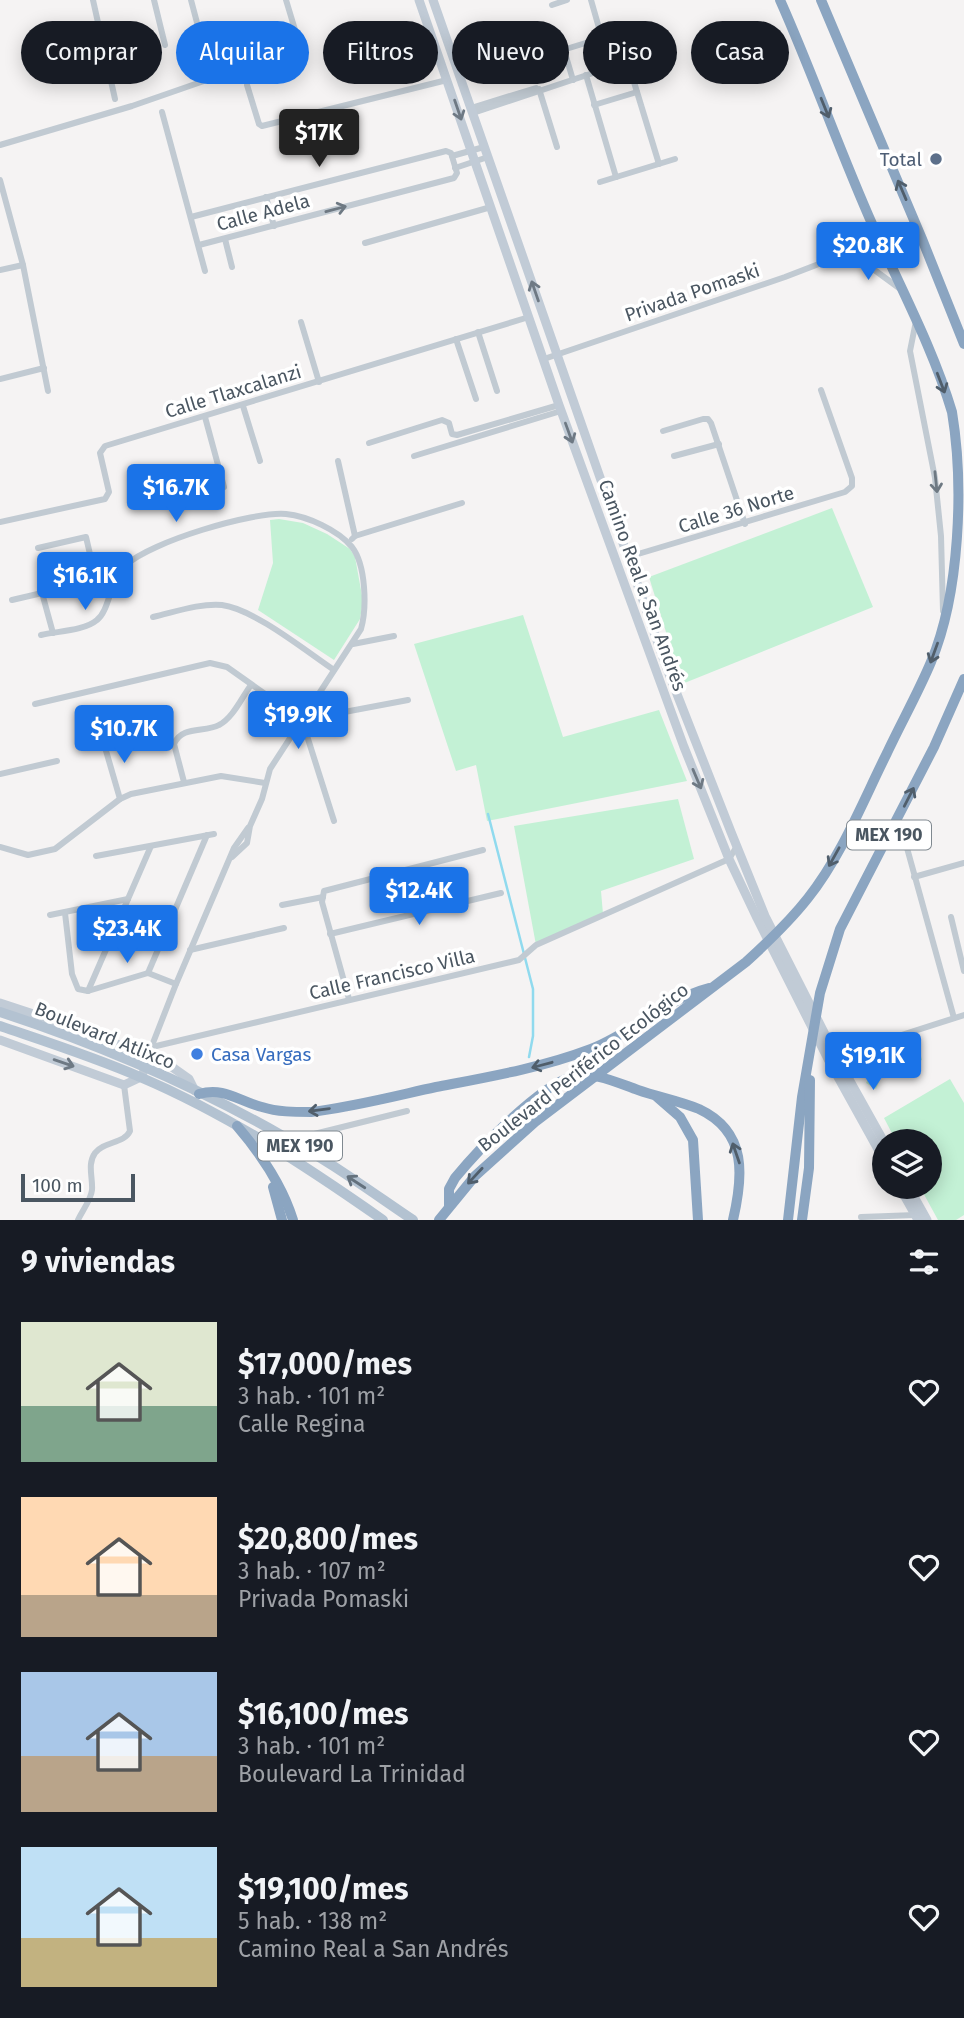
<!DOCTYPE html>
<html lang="es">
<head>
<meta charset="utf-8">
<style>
  :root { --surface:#171b24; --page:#20242c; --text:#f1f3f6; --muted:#9ea1a6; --accent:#1a73e8 }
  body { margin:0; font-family:"Fira Sans",sans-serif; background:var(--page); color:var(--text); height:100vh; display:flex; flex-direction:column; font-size:26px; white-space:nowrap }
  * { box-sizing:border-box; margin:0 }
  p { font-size:23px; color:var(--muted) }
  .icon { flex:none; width:38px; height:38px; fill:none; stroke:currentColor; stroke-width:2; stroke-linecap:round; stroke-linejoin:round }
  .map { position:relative; height:1220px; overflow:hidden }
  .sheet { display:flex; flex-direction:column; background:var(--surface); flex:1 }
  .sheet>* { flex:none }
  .top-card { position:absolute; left:21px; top:21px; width:922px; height:63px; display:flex; gap:14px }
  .tools { position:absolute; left:872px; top:1129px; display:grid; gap:14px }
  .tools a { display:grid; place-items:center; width:70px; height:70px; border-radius:50%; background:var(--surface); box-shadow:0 4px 18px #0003; font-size:35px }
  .scale { position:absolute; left:21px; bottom:18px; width:114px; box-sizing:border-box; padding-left:7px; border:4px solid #4a5661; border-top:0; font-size:19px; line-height:24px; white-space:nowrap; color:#4a5661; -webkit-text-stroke:5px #fff; paint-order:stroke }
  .price { position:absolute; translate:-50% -60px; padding:0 16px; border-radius:7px; background:var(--accent); color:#fff; font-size:23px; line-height:46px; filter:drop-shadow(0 2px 4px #0008) }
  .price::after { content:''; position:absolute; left:50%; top:42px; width:21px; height:16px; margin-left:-10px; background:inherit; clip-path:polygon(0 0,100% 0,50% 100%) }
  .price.selected { background:#222; color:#fff }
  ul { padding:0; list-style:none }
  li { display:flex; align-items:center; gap:21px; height:175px; padding:0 21px }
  li span { display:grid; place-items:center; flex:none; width:196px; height:140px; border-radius:0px; color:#555 }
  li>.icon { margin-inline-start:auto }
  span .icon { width:84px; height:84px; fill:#fffc; stroke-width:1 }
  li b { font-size:30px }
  h2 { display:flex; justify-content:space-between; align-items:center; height:84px; padding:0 21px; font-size:30px }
  .chip { padding:0 24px; border-radius:32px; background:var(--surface); box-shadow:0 4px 18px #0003; font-size:24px; line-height:63px }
  .chip.selected { background:var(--accent); color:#fff }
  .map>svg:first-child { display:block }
</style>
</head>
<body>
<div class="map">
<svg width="964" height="1220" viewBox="0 0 964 1220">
  <rect width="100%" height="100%" fill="#f5f3f3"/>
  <!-- green -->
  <g fill="#c3f1d5">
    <path d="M832,508L873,607L682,684L649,577Z"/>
    <path d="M279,519L303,523L327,534L350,549L355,557L363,601L360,619L334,660L258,610L273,563L270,520Z"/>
    <path d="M523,615L563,737L659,710L687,781L487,821L476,765L456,771L414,644Z"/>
    <path d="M678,799L694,859L601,891L603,914L536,945L514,826Z"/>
    <path d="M918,1045L922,1060L894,1069L889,1055Z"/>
    <path d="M875,1065L884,1070L876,1089L866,1083Z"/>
    <path d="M950,1079L964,1103V1215L956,1220H938L920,1187L929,1186V1141H896L884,1118Z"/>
  </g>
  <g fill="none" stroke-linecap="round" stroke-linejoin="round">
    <!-- stream -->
    <path stroke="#90daee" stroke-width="2.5" d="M488,814L533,989V1036L529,1057"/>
    <!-- street -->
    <g stroke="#c1cad2" stroke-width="6">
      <path d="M93,0L115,99"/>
      <path d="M154,0L165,45"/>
      <path d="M191,0L209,68"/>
      <path d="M286,0L299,43"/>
      <path d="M591,0L607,56"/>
      <path d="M552,5L567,0"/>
      <path d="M630,69L659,164"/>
      <path d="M586,75L616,177"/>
      <path d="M573,80L565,53L566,49L602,38"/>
      <path d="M247,85L259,124L262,126L447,80"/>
      <path d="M539,89L557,147"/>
      <path d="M594,105L637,92"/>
      <path d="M471,108L536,88"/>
      <path d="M162,112L205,271"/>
      <path d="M473,113L593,73"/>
      <path d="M0,145L132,106L224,74"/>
      <path d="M452,156L484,147"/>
      <path d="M455,168L488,157"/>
      <path d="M0,180L23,265L48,391"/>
      <path d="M600,182L675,159"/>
      <path d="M266,197L274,226"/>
      <path d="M191,217L446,151L451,153L457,173L454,178L199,245"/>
      <path d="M225,239L232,267"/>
      <path d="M365,243L491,207"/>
      <path d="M850,252L899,288"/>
      <path d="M0,270L23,265"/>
      <path d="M916,321L910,351L935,478L941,536L943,611"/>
      <path d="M301,322L319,382"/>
      <path d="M478,332L497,391"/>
      <path d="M456,339L476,399"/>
      <path d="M544,359L785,277L850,252L875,231"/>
      <path d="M0,379L44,368"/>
      <path d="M243,406L260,461"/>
      <path d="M205,417L224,487"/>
      <path d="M663,431L703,419H708L711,423L745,524"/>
      <path d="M369,443L442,420L449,423L452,434L457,435L559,405"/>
      <path d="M414,456L561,411"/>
      <path d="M674,456L719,444"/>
      <path d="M338,461L355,536L352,539"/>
      <path d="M0,522L105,499L109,492L100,453L105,446L529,317"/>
      <path d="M355,536L462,503"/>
      <path d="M38,548L86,537L93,567L112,585"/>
      <path d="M628,557L845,492L852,486V478L821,390"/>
      <path d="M12,600L42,593L53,633"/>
      <path d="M153,617C175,612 200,603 222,605C254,609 307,652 334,670"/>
      <path d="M41,635C58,631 84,631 97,620C110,610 109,581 126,565C150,542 253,511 286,514C307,516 338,530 352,547C366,565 367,608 361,629L270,769L262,799L250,826L247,843L232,857"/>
      <path d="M353,644L394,636"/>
      <path d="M35,704L210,663L227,667L302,720"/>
      <path d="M302,720L408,700"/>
      <path d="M302,720L334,821"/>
      <path d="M102,737L120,799"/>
      <path d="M0,774L57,761"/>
      <path d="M184,782L174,744C182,725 205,733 219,725C233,718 242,697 251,685"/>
      <path d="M0,847L28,855L55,849L120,799L131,794L221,776L265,783"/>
      <path d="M907,848L954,1018"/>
      <path d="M96,856L214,834"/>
      <path d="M914,877L964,863"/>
      <path d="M282,905L323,897"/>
      <path d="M65,913L72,974L78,989L88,991L148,973L176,984"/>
      <path d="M50,915L128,899"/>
      <path d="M951,917L964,971"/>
      <path d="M330,934L501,893"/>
      <path d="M190,950L284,928"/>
      <path d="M148,973L207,835"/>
      <path d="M88,991L151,846"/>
      <path d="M349,999L322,902L324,891L483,850"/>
      <path d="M152,1047L519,960L536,945L729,859L737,846"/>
      <path d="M151,1048L176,984L234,848L248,828"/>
      <path d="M833,1057L964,1015"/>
      <path d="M290,1140L407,1111"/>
      <path d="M861,1217L916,1215"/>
      <path d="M78,1220C82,1211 91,1200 92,1190C93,1178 87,1164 95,1153C104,1141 124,1144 130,1131L124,1085"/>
    </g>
    <!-- secondary -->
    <g stroke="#c1cbd6" stroke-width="9">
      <path d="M419,0L559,405L684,747L729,859L757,918L828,1059L884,1160"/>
      <path d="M433,0L666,666L731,832L765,916L836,1056L884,1142"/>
      <path d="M0,1003L85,1031L172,1067L189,1079L195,1091"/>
      <path d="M0,1040L124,1085L141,1077L143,1073"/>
      <path d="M899,1186L918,1220"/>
      <path d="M908,1186L927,1220"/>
    </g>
    <!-- primary -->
    <g stroke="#b3c2d1" stroke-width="10">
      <path d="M0,1012C98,1044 193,1085 283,1136C328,1160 370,1191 413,1220"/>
      <path d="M0,1026C47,1042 94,1057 140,1077C227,1114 306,1166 383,1220"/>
    </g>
    <!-- highway -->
    <g stroke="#8ba5c1" stroke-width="10">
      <path d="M821,0L922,239L964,344"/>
      <path d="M199,1094C225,1087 238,1101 262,1107C278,1112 294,1112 311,1112C353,1107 395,1096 436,1087C488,1077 541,1068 591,1049C632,1033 667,999 709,988"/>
      <path d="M657,1097L680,1117L693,1140L698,1220"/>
      <path d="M237,1126C261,1154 282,1184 293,1220"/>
      <path d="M273,1187L282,1220"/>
      <path d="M449,1206V1189L455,1178C478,1150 538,1087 571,1077C592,1070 618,1083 638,1090C658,1097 680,1101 699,1109C748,1132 743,1177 733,1220"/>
      <path d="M439,1220L475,1176L535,1122L746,962C768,942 790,921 808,898C842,855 863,801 887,753C901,723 918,693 931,662C960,593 964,485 952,412C933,348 900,287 873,226C840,152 813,74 780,0"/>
      <path d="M788,1220L802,1097L820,993L840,929L934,747L964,679"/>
      <path d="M802,1220L809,1168L810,1080"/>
    </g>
  </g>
  <!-- one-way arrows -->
  <defs><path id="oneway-shaft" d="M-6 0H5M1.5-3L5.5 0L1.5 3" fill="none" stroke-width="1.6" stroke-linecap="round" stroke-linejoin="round" transform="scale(1.75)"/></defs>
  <g stroke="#505e6b">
    <use href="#oneway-shaft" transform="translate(825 108) rotate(68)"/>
    <use href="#oneway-shaft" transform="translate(902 190) rotate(-113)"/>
    <use href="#oneway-shaft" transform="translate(941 383) rotate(69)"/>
    <use href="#oneway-shaft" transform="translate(934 653) rotate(110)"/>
    <use href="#oneway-shaft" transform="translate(909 797) rotate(-63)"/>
    <use href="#oneway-shaft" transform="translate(834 857) rotate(119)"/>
    <use href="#oneway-shaft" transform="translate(542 1065) rotate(165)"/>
    <use href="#oneway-shaft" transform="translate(319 1110) rotate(172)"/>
    <use href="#oneway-shaft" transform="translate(736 1153) rotate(-109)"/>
    <use href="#oneway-shaft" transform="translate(475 1176) rotate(133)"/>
  </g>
  <g stroke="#6e7984">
    <use href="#oneway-shaft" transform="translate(458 110) rotate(71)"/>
    <use href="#oneway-shaft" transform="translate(535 291) rotate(-109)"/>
    <use href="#oneway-shaft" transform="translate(569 433) rotate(70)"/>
    <use href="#oneway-shaft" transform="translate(697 779) rotate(67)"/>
    <use href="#oneway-shaft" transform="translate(64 1063) rotate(19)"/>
  </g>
  <g stroke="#6e7983">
    <use href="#oneway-shaft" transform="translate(336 209) rotate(-15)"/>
    <use href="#oneway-shaft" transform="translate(936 482) rotate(84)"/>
  </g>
  <use stroke="#64717d" href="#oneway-shaft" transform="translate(356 1182) rotate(-147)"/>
  <!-- markers -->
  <circle fill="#5c6f8a" stroke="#fff" stroke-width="2.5" cx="936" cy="159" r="7"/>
  <circle fill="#3f7fe0" stroke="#fff" stroke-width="2.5" cx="197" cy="1054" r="7"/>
  <g text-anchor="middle" stroke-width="7" stroke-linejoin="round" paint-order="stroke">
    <!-- shield labels -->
    <g fill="#fff" stroke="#808990" stroke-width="2">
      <rect x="847" y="820.5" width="84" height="29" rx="5"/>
      <rect x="258" y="1131.5" width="84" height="29" rx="5"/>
    </g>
    <g font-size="18" font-weight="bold" fill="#4a5661">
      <text x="889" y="841">MEX 190</text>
      <text x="300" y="1152">MEX 190</text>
    </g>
    <!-- service labels -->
    <g font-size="19" fill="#4e5e75" stroke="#fff" text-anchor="end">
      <text x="922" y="166">Total</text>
    </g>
    <!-- street labels -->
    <g font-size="19" fill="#4a5661" stroke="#fff">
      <text transform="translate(263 212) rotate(-15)" y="7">Calle Adela</text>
      <text transform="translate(692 292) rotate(-19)" y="7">Privada Pomaski</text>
      <text transform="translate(233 391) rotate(-17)" y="7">Calle Tlaxcalanzi</text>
      <text transform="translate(736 509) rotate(-17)" y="7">Calle 36 Norte</text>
      <text transform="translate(643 585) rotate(70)" y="7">Camino Real a San Andrés</text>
      <text transform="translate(392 974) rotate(-13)" y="7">Calle Francisco Villa</text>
      <text transform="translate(105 1035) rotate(22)" y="7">Boulevard Atlixco</text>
      <text transform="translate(583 1067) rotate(-38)" y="7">Boulevard Periférico Ecológico</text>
    </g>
    <!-- shop labels -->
    <g font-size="19" fill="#366cbe" stroke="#fff" text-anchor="start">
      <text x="211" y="1061">Casa Vargas</text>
    </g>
  </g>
</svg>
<div class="tools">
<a><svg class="icon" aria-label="layers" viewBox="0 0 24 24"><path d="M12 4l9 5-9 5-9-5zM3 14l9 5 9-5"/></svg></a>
</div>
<div class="scale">100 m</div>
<b class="price selected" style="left:319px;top:169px">$17K</b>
<b class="price" style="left:868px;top:282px">$20.8K</b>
<b class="price" style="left:176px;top:524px">$16.7K</b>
<b class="price" style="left:85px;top:612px">$16.1K</b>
<b class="price" style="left:298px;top:751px">$19.9K</b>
<b class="price" style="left:124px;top:765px">$10.7K</b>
<b class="price" style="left:419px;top:927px">$12.4K</b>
<b class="price" style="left:127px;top:965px">$23.4K</b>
<b class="price" style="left:873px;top:1092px">$19.1K</b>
<div class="top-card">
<a class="chip">Comprar</a>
<a class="chip selected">Alquilar</a>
<a class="chip">Filtros</a>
<a class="chip">Nuevo</a>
<a class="chip">Piso</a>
<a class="chip">Casa</a>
</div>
</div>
<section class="sheet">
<h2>9 viviendas<svg class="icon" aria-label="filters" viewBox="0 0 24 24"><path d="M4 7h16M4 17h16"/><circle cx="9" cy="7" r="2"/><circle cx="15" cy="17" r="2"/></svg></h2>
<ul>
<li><span style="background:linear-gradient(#dfe7d0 60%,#7fa58c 0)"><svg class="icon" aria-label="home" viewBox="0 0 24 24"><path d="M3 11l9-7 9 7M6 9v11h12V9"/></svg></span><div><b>$17,000/mes</b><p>3 hab. · 101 m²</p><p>Calle Regina</p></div><svg class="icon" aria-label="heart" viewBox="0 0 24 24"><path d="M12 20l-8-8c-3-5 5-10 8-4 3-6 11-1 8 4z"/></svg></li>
<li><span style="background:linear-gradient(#ffd9b3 70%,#b9a48a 0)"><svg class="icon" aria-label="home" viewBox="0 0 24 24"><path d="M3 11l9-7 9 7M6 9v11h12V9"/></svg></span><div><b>$20,800/mes</b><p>3 hab. · 107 m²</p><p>Privada Pomaski</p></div><svg class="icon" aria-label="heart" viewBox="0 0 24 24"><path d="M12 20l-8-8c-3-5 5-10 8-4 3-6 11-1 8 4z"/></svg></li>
<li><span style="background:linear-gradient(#a9c7e8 60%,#b9a48a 0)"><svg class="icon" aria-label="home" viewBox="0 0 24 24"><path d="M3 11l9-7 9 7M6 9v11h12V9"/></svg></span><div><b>$16,100/mes</b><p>3 hab. · 101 m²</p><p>Boulevard La Trinidad</p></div><svg class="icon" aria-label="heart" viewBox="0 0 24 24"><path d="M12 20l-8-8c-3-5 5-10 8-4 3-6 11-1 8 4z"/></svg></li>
<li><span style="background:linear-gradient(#bfe0f5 65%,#c2b280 0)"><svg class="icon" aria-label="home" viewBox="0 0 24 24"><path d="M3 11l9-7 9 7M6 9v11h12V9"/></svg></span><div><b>$19,100/mes</b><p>5 hab. · 138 m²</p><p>Camino Real a San Andrés</p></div><svg class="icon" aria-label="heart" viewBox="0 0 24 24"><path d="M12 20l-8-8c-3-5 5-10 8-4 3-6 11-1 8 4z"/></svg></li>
</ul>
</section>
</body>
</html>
